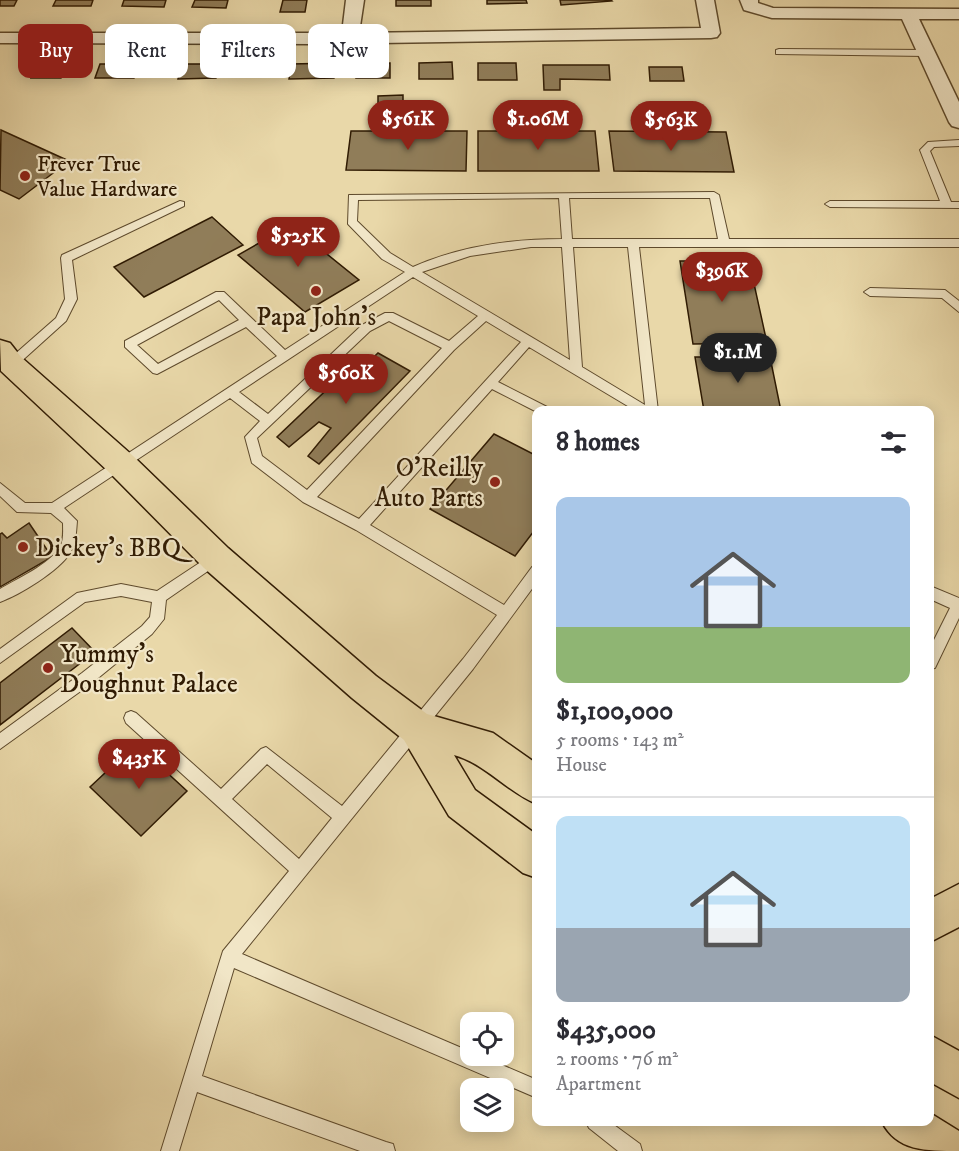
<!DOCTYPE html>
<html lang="en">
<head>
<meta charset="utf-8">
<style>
  :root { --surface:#fff; --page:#f7f7f7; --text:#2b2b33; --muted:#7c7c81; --line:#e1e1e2; --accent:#8f2418 }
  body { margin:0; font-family:"IM FELL DW Pica",serif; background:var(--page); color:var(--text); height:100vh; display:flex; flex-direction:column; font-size:22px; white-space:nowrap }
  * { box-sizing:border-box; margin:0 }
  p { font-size:20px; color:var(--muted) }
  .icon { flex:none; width:33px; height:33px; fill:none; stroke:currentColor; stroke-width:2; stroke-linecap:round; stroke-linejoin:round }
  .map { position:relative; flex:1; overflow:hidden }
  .side { position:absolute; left:532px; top:406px; width:402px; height:720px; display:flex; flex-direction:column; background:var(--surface); border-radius:12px; box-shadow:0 3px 15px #0003 }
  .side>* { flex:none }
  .hud { position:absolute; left:18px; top:24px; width:424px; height:54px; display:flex; gap:12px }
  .tools { position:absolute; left:460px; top:1012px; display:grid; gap:12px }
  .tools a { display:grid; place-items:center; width:54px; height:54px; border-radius:12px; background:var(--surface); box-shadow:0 3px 15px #0003; font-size:30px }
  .price { position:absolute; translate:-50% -51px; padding:0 14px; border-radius:21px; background:var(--accent); color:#fff; font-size:20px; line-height:39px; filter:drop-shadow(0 2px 3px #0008) }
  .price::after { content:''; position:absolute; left:50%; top:36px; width:18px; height:14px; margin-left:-9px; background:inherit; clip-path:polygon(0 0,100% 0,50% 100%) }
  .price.on { background:#222; color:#fff }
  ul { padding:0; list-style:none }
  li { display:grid; align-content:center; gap:12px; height:318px; padding:0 24px }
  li+li { border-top:2px solid var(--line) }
  li span { display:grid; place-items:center; height:186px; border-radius:12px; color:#555 }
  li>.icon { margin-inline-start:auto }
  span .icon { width:108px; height:108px; fill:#fffc; stroke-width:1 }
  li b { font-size:26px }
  h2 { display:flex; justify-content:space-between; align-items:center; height:72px; padding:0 24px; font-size:26px }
  .pill { padding:0 21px; border-radius:12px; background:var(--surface); box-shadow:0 3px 15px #0003; font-size:21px; line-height:54px }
  .pill.on { background:var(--accent); color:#fff }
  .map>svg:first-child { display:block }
</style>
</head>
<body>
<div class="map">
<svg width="959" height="1151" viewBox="0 0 959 1151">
  <rect width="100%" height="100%" fill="#e9d8a9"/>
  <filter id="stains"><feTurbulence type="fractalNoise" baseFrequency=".00333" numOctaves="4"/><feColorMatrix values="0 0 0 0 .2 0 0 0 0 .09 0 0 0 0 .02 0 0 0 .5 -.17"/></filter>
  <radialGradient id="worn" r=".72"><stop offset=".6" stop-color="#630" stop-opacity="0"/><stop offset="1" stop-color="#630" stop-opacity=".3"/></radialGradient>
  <!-- building -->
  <g fill="#907d59" stroke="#301b03" stroke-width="1.5">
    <path d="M0,0H17L14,6H0Z"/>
    <path d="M56,0H93L91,6H53Z"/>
    <path d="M124,0H166L164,7L122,6Z"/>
    <path d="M195,0H228L226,8L192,7Z"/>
    <path d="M283,0H307L305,12H280Z"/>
    <rect x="396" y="0" width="35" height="6"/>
    <path d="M487,0H526L527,3L487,4Z"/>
    <path d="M560,0H611L612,1L561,5Z"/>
    <path d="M452,62L453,79H419V63Z"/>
    <path d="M336,63L334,78L289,79L291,64Z"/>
    <path d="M390,63V78H356L357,64Z"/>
    <path d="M478,63H516L517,80H478Z"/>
    <path d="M37,64H66L61,78H31Z"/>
    <path d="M100,64H138L134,78H95Z"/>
    <path d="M181,64H219L216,78L178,79Z"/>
    <path d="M543,65H609L610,80L560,79V90H544Z"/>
    <path d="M649,67H682L684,81H650Z"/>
    <path d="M403,95V109H378V96Z"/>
    <path d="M1,130L69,161L19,199L0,190Z"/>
    <path d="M351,131H467L466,171L346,170Z"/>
    <path d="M478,131H595L599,171H478Z"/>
    <path d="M609,131L726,132L734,172L614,171Z"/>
    <path d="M212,217L243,245L144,297L114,267Z"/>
    <path d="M291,225L359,280L305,312L238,255Z"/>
    <path d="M680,261H749L767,343L693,344Z"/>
    <path d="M378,353L410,371L319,464L308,456L331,428L319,422L289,447L277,437L338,379L346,384Z"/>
    <path d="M695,357H770L781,411H704Z"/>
    <path d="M494,434L537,456V527L515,556L430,509Z"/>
    <path d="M29,523L52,557L0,587V534L2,533L7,538Z"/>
    <path d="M72,628L95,652L0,725V683Z"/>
    <path d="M136,744L187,791L141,836L90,787Z"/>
  </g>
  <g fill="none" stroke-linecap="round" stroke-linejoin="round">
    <!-- service casing -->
    <g stroke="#5e4a2c" stroke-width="2">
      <g id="service">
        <path d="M779,49L926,50L931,53L926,56L776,54V50Z"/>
        <path d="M959,140V146L934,147L930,151L951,202H959V208L830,207L825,204L830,201H940L920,150L928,142Z"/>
        <path d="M714,192L719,195L729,239H959V247H639L658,411H636L529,347L498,382L549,408L551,411L537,412L492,389L370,525L504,605L532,567L537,565V582L473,669L242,954L471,1052V1056H481L537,1080V1098L234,968L202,1076L386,1142L393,1144L395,1151H360L197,1092L179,1151H161L223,951L289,871L126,723L124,718L126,713L131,711L136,713L221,789L261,749L266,747L342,806L463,659L497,615L356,530L303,502L252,463L245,437L260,421L230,398L64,508L77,521C76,532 76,544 70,553C59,571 19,595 0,602V589C17,579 50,564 60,547C64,540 63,531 63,523L51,513L17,512L0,496V483L25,503H52L277,356L246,327L157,374L153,373L125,347V341L216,292H224L285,350L405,272L382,259L348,224L349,195ZM559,198L562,239C511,239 460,246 413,267L390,253L357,221L358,200ZM569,198H710L718,239H572ZM531,247H562L570,360L422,272L470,256ZM573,247H628L645,405L582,367ZM413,277L478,316L449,341L393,313H385L362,325L268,414L239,392ZM219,300L239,320L158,364L137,345ZM389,321L442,348L307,490L262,456L257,438L370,331ZM486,321L521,342L359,519L317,497L454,350ZM267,764L332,818L299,859L232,799Z"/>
        <path d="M180,201L184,202V206L72,260L77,299L66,321L15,367H7L5,364L7,361L56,318L65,299L61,258L62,255Z"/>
        <path d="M870,288L945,290L959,301V312L942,298L870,296L864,292Z"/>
        <path d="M216,552L221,554L223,558L221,562L166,600L164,619L152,634L92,683L0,749V733L82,673L142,626L150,617L152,602L121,596L85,602L0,663V649L77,593L121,584L157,591Z"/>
        <path d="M930,586L959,598V618L935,668L930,669V648L950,608L930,599Z"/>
        <path d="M586,1122H610L640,1144L642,1151H618L589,1128Z"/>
      </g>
    </g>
    <!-- minor casing -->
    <g stroke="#5e4a2c" stroke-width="3">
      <g id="minor">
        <path d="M346,0H364L359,33L701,28L696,0H714L720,33L717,37L711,38L314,44L0,43V33H342Z"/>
        <path d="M740,0H758V3L773,8L959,9V19H919L959,102V128L952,126L949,122L902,19L772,18L744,10Z"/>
      </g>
    </g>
    <!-- trunk casing -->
    <g stroke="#301b03" stroke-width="3">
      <g id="trunk">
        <path d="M0,340L10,343L21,357L132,455L228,548L376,676L427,714L493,733L537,764V804C507,792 486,764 454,755L475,790L537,835V878L523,873L449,816L404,740L352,698L204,568L110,473L1,371Z"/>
        <path d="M959,884V927L930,942V899Z"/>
        <path d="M930,1035L959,1051V1098L930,1082Z"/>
        <path d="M930,1113L959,1131V1151C925,1151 897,1151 882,1122H930Z"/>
      </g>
    </g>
    <!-- service -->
    <use href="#service" fill="#f1e6c7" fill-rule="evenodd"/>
    <!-- minor -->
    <use href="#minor" fill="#f1e6c7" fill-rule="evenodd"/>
    <!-- trunk -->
    <use href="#trunk" fill="#e9d8a9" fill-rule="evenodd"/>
  </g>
  <!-- markers -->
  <g fill="#8f2418" stroke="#f1e6c7" stroke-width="2">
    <circle cx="25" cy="176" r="6"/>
    <circle cx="316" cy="291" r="6"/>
    <circle cx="495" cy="482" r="6"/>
    <circle cx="23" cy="547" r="6"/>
    <circle cx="48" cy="668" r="6"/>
  </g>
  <g text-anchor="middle" stroke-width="4.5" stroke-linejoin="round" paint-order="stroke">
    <!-- far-poi labels -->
    <g font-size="22" fill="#301b03" stroke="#f1e6c7" text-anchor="start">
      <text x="37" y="171">Frever True<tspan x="37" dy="25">Value Hardware</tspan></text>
    </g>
    <!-- poi labels -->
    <g font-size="26" fill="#301b03" stroke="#f1e6c7" text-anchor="start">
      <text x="316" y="325" text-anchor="middle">Papa John's</text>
      <text x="483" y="476" text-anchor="end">O'Reilly<tspan x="483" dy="30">Auto Parts</tspan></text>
      <text x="35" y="556">Dickey's BBQ</text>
      <text x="60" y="662">Yummy's<tspan x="60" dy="30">Doughnut Palace</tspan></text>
    </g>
  </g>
  <rect width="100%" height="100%" filter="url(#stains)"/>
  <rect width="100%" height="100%" fill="url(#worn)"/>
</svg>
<div class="tools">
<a><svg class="icon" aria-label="locate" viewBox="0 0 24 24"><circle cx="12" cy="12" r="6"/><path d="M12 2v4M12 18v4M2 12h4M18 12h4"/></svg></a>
<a><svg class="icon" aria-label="layers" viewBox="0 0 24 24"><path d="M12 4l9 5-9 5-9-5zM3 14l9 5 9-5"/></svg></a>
</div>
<b class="price" style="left:408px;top:151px">$561K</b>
<b class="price" style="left:538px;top:151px">$1.06M</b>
<b class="price" style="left:671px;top:152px">$563K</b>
<b class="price" style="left:298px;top:268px">$525K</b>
<b class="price" style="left:722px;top:303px">$396K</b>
<b class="price on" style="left:738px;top:384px">$1.1M</b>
<b class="price" style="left:346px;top:405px">$560K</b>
<b class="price" style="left:139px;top:790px">$435K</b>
<div class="hud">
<a class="pill on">Buy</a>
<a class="pill">Rent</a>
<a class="pill">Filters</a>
<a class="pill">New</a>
</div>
<section class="side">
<h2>8 homes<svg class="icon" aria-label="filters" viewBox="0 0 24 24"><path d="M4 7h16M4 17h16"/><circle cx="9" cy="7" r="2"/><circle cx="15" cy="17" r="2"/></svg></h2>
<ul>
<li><span style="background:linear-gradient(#a9c7e8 70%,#8fb573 0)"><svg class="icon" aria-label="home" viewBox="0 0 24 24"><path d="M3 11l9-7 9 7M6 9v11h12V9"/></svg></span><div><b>$1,100,000</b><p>5 rooms · 143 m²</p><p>House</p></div></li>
<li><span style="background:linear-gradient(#bfe0f5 60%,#9aa5b1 0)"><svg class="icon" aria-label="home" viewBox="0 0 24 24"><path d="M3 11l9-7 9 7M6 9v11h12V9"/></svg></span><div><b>$435,000</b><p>2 rooms · 76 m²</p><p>Apartment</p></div></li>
</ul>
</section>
</div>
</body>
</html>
